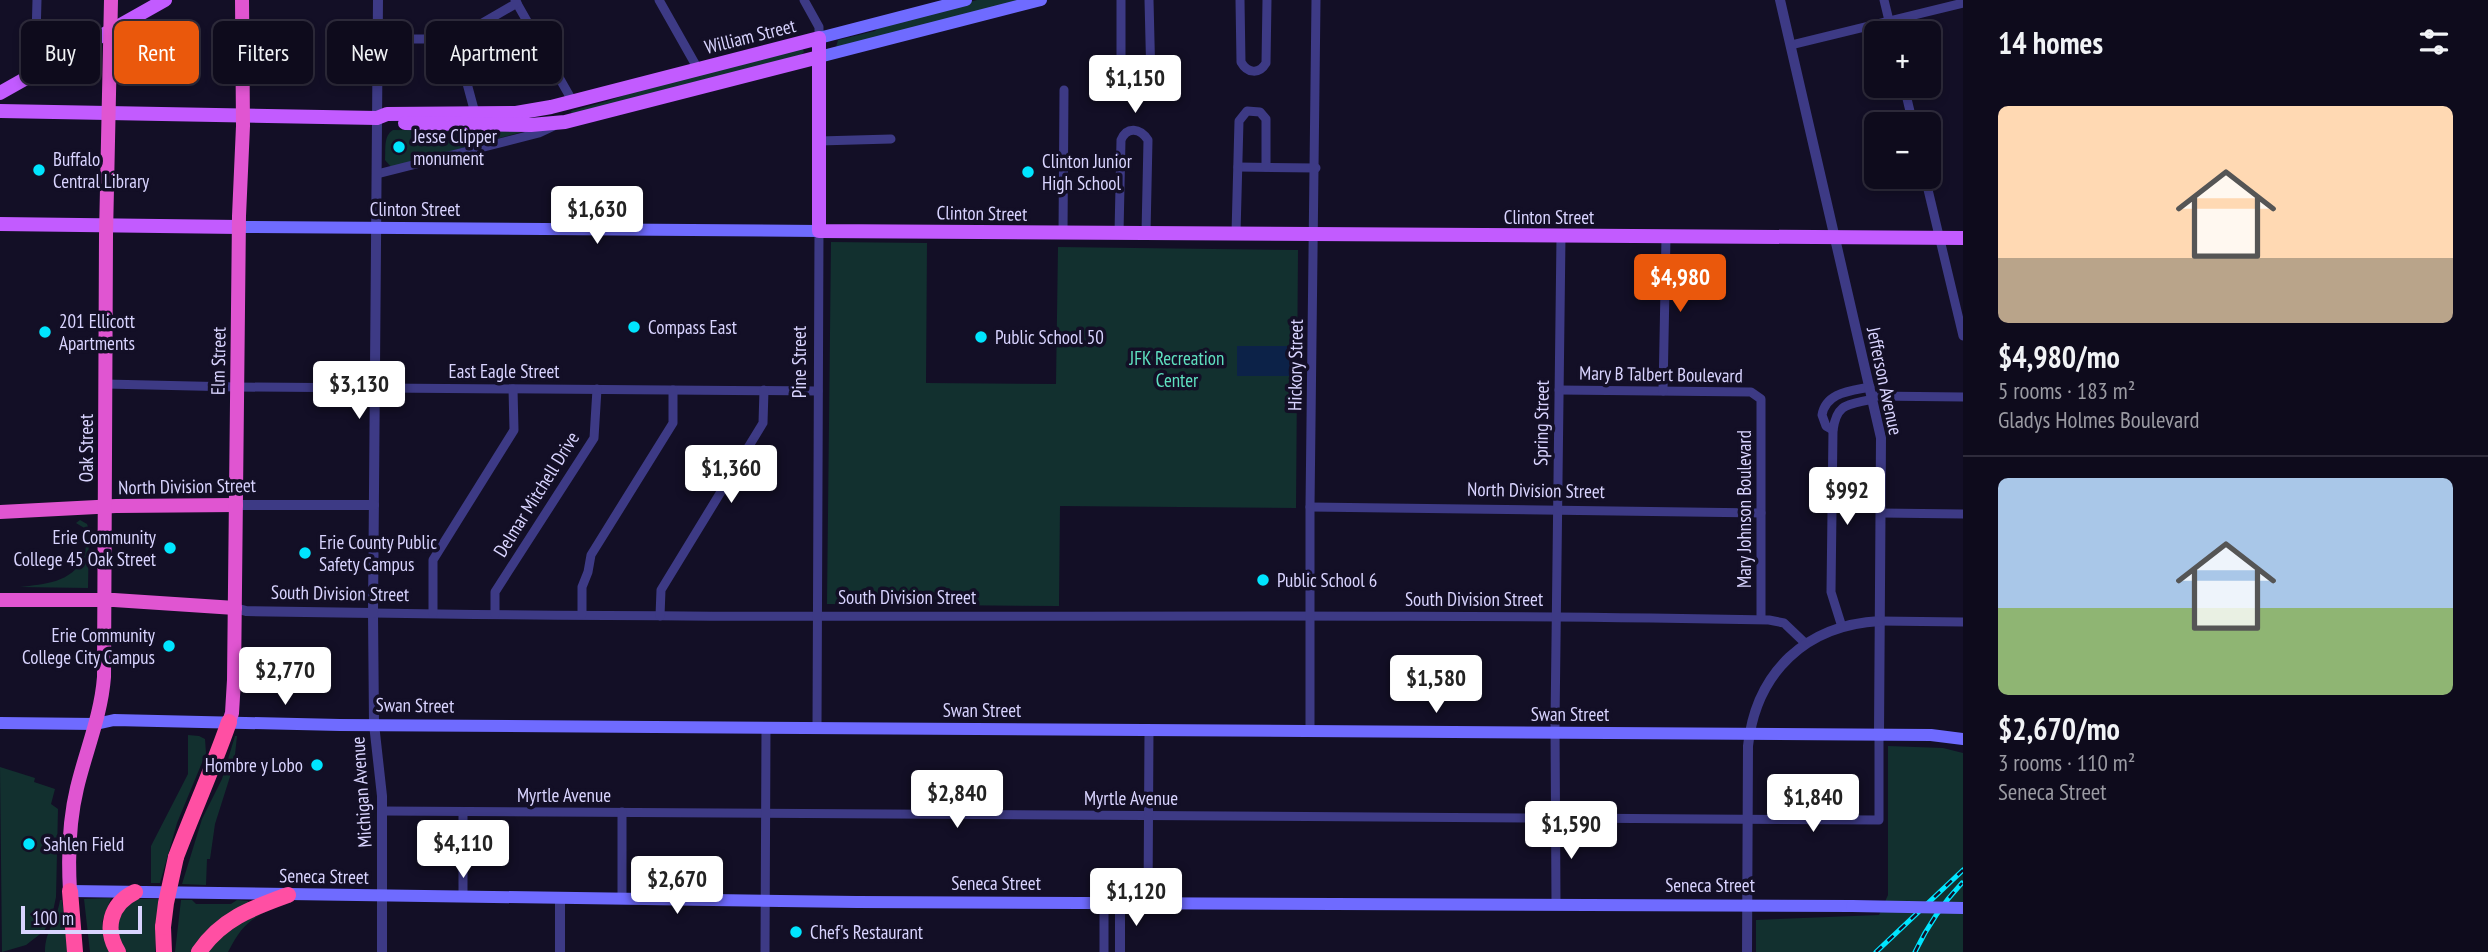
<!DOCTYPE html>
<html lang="en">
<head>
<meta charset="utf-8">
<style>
  :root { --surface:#0e0b1c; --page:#1c1929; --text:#f1f3f6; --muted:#9b9ba3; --line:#2e2b3b; --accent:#ea580c }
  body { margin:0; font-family:"PT Sans Narrow",sans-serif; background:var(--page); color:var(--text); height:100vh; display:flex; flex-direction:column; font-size:26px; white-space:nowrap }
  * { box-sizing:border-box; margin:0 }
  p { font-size:23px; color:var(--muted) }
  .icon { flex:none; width:38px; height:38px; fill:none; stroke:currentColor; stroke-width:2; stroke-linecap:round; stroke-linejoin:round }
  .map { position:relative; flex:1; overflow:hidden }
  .drawer { display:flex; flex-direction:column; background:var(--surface); width:525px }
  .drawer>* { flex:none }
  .guide { position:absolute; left:21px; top:21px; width:665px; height:63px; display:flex; gap:14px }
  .tools { position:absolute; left:1864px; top:21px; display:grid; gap:14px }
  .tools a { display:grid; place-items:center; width:77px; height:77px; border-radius:10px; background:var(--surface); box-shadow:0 4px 10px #0003,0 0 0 2px var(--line); font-size:35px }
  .scale { position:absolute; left:21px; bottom:18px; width:121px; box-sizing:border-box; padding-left:7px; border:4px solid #d9d4ff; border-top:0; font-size:19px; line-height:24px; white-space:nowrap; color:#d9d4ff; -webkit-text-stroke:5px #130f26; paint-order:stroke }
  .price { position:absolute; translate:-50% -60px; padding:0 16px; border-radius:7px; background:#fff; color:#222; font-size:23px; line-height:46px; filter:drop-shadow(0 2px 4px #0008) }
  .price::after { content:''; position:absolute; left:50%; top:42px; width:21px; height:16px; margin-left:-10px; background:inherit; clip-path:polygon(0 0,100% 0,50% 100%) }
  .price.on { background:var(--accent); color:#fff }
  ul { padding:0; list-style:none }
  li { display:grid; align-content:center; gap:14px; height:371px; padding:0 35px }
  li+li { border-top:2px solid var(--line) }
  li span { display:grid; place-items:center; height:217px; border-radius:10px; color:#555 }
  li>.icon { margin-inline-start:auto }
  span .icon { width:126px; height:126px; fill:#fffc; stroke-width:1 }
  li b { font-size:30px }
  h2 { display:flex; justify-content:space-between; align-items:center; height:84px; padding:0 35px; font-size:30px }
  .tag { padding:0 24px; border-radius:10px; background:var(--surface); box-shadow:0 4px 10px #0003,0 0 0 2px var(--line); font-size:24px; line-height:63px }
  .tag.on { background:var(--accent); color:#fff }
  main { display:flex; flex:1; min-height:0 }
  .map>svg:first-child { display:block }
</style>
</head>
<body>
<main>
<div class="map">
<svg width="1963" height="952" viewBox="0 0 1963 952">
  <rect width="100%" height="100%" fill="#130f26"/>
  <!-- green -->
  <g fill="#12302f">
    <path d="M977,0H1028L836,47L838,40L875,31L882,24Z"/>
    <path d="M802,47L804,52L801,55L572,115L571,111L608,101L668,80Z"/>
    <path d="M393,130L521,131L522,132L391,167L385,160C386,150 383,136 393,130Z"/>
    <path d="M831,242L927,243L926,383L1056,384L1058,247L1298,250L1296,508L1060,506L1059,606L827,604Z"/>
    <path d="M80,520L87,524L89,530L88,588L20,587C44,584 72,583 84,557C87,549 85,538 86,529L76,523Z"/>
    <path d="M188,735L199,736L205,739L206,753L177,823L160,883H151V846L188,774Z"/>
    <path d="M235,736H237L234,764L215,824L210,859H207L206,885L182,884L202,819L222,779Z"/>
    <path d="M1888,746L1943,748L1963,753V952H1756V920L1879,915L1888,895Z"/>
    <path d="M0,767L35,778L34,782L55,789L51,804L58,809L56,897L52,916L44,931L26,945L2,952Z"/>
    <path d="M111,898L102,922L110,952H90L84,899Z"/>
    <path d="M134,899H159L155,952H126L121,945L116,918Z"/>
    <path d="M60,900H62L69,952H45C45,930 57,921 60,900Z"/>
    <path d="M181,900H192L196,904H231L237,900L248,901V904C219,918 212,926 193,952H175Z"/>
    <path d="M273,908C248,920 241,927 228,952H205L221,932Z"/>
  </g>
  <!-- water -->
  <rect fill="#0c2248" x="1237" y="346" width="56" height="30"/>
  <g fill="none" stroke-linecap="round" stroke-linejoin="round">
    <!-- minor -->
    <g stroke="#3d3a85" stroke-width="9">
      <path d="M515,0L573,102"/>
      <path d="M659,0L698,69"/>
      <path d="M804,0L819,27V38"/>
      <path d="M1121,0V81C1130,95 1142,93 1151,82L1149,0"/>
      <path d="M1240,0L1241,62C1247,73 1259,75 1266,63L1267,0"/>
      <path d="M1884,0L1892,33"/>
      <path d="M378,39H455L517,3"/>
      <path d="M455,39L475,113"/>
      <path d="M1791,45L1963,3"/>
      <path d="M35,73L37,0"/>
      <path d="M1904,86L1913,124"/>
      <path d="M819,141L891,139"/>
      <path d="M1238,167L1316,168"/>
      <path d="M377,174L539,133L554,126"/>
      <path d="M1925,177L1963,336"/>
      <path d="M1119,233L1121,140C1127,126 1140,128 1148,140L1146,233"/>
      <path d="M1236,233L1239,121L1247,111L1260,112L1266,119V167"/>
      <path d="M1063,234L1064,90"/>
      <path d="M105,384L237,387L818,391"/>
      <path d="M1559,390L1751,392L1761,399V619"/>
      <path d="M1663,391L1666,237"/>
      <path d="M1873,396L1963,397"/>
      <path d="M1833,430L1826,426L1822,415C1826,392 1851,391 1870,387"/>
      <path d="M1310,507L1761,513"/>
      <path d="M1881,513L1963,514"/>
      <path d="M373,613C838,621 1304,611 1769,620L1784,623L1805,643"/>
      <path d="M433,613V560L514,430L513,389"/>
      <path d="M495,614V592L594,438L597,389"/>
      <path d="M582,614V587L588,572L591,555L673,423V390"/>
      <path d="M660,616L661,590L763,423L764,390"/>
      <path d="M1880,621L1963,622"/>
      <path d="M1842,627L1831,592L1833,430C1837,402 1849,405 1873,399"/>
      <path d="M817,728L819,231"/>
      <path d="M1310,731V507L1316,0"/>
      <path d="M383,811L1879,820V734"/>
      <path d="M622,812V898"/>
      <path d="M463,897V812"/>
      <path d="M1104,903V952"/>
      <path d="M1148,903L1149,730"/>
      <path d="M1556,904L1555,723L1561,236"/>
      <path d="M765,952L766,727"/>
    </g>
    <!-- tertiary -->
    <g stroke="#3d3a85" stroke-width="10">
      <path d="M378,0L373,613L374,724L382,796V952"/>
      <path d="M1780,0L1881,438L1879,734"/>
      <path d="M236,505H374"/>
      <path d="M235,608L246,611L373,613"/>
      <path d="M560,952V898"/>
      <path d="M1120,952V903"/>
      <path d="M1747,952L1748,746C1756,672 1806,625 1880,621"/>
    </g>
    <!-- secondary -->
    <g stroke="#6f6bff" stroke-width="12">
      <path d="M819,38L966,0"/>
      <path d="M819,57L1041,0"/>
      <path d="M239,227L819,231"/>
      <path d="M0,723L96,724L114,720L340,725L1931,735L1963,739"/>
      <path d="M70,891L857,902L1852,906"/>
    </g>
    <!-- primary -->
    <g stroke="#c25bff" stroke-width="14">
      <path d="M0,93L165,0"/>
      <path d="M0,111L377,118L387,114L516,113L551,107L819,38V231L1963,238"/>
      <path d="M405,123L531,125L565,122L819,57"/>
      <path d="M0,224L239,227"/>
    </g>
    <!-- trunk -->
    <g stroke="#e055d1" stroke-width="14">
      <path d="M0,512L116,506L236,505"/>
      <path d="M0,600H114L235,608"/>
      <path d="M229,722L232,713L234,680L239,216L243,126L242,0"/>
      <path d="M70,891C68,857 69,821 77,788C86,750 101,716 104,677L106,235L111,0"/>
    </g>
    <!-- motorway -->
    <g stroke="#ff4fa3" stroke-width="16">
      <path d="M176,857C193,812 213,768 229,722"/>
      <path d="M70,891L75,952"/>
      <path d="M163,927L164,952"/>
      <path d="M118,952C104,929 110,904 135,892"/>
      <path d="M199,952C221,919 252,908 288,895"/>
    </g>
    <!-- rail casing -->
    <g stroke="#00e5ff" stroke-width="5">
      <g id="rail">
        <path d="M1876,952L1963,870"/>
        <path d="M1915,952C1927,927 1943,903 1962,883"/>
      </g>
    </g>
    <!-- rail -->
    <use href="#rail" stroke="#130f26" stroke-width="2.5" stroke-dasharray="8" stroke-linecap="butt"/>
    <!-- secondary-bridge -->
    <path stroke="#6f6bff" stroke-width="12" d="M1852,906L1963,908"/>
    <!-- motorway-bridge -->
    <path stroke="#ff4fa3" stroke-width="16" d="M163,927L166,903L176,857"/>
  </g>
  <!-- markers -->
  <g fill="#00e5ff" stroke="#130f26" stroke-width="2.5">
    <circle cx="399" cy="147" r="7"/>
    <circle cx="39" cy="170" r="7"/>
    <circle cx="1028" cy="172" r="7"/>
    <circle cx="634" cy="327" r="7"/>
    <circle cx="45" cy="332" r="7"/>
    <circle cx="981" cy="337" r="7"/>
    <circle cx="170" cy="548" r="7"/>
    <circle cx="305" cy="553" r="7"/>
    <circle cx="1263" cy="580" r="7"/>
    <circle cx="169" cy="646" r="7"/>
    <circle cx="317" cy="765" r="7"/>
    <circle cx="29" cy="844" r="7"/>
    <circle cx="796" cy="932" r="7"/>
  </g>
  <g text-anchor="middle" stroke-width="7" stroke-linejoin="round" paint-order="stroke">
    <!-- street labels -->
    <g font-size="19" fill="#d9d4ff" stroke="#130f26">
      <text transform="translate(750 36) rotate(-14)" y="7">William Street</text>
      <text x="415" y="216">Clinton Street</text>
      <text transform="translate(982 213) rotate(1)" y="7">Clinton Street</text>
      <text x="1549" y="224">Clinton Street</text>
      <text transform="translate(218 361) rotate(-89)" y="7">Elm Street</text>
      <text transform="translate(799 362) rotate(-90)" y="7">Pine Street</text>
      <text transform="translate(1295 365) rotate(-89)" y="7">Hickory Street</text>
      <text x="504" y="378">East Eagle Street</text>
      <text transform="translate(1661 374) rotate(1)" y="7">Mary B Talbert Boulevard</text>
      <text transform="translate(1885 381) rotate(78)" y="7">Jefferson Avenue</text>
      <text transform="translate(1541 423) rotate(-89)" y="7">Spring Street</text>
      <text transform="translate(86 448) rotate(-90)" y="7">Oak Street</text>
      <text transform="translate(187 486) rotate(-1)" y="7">North Division Street</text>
      <text transform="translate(1536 490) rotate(1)" y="7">North Division Street</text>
      <text transform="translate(536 494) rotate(-58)" y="7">Delmar Mitchell Drive</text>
      <text transform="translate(1744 509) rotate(-90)" y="7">Mary Johnson Boulevard</text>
      <text transform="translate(340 593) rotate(1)" y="7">South Division Street</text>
      <text x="907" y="604">South Division Street</text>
      <text x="1474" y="606">South Division Street</text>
      <text transform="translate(415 705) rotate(1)" y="7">Swan Street</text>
      <text x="982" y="717">Swan Street</text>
      <text x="1570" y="721">Swan Street</text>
      <text transform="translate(361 792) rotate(-94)" y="7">Michigan Avenue</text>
      <text x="564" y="802">Myrtle Avenue</text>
      <text x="1131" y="805">Myrtle Avenue</text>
      <text transform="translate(324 876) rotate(1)" y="7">Seneca Street</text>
      <text x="996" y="890">Seneca Street</text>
      <text x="1710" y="892">Seneca Street</text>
    </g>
    <!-- poi labels -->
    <g font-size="19" fill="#d9d4ff" stroke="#130f26" text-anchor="start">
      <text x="413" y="143">Jesse Clipper<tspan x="413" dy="22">monument</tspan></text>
      <text x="53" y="166">Buffalo<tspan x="53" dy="22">Central Library</tspan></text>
      <text x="1042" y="168">Clinton Junior<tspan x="1042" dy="22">High School</tspan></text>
      <text x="59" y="328">201 Ellicott<tspan x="59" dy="22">Apartments</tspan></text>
      <text x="648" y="334">Compass East</text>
      <text x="995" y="344">Public School 50</text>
      <text x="156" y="544" text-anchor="end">Erie Community<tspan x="156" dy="22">College 45 Oak Street</tspan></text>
      <text x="319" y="549">Erie County Public<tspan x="319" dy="22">Safety Campus</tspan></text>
      <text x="1277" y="587">Public School 6</text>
      <text x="155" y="642" text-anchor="end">Erie Community<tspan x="155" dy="22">College City Campus</tspan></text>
      <text x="303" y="772" text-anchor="end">Hombre y Lobo</text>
      <text x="43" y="851">Sahlen Field</text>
      <text x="810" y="939">Chef's Restaurant</text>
    </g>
    <!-- park labels -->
    <g font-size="19" fill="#5fe0c0" stroke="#130f26">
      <text x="1177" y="365">JFK Recreation<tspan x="1177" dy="22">Center</tspan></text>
    </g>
  </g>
</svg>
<div class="tools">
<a>+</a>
<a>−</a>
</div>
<div class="scale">100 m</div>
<b class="price" style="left:1135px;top:115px">$1,150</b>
<b class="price" style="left:597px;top:246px">$1,630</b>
<b class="price on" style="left:1680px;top:314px">$4,980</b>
<b class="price" style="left:359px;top:421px">$3,130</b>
<b class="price" style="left:731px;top:505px">$1,360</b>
<b class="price" style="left:1847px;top:527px">$992</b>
<b class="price" style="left:285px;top:707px">$2,770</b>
<b class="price" style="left:1436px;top:715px">$1,580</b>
<b class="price" style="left:957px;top:830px">$2,840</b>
<b class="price" style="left:1813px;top:834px">$1,840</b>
<b class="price" style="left:1571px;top:861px">$1,590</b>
<b class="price" style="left:463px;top:880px">$4,110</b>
<b class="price" style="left:677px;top:916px">$2,670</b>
<b class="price" style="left:1136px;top:928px">$1,120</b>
<div class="guide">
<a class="tag">Buy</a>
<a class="tag on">Rent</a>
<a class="tag">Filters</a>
<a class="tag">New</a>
<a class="tag">Apartment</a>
</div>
</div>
<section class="drawer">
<h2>14 homes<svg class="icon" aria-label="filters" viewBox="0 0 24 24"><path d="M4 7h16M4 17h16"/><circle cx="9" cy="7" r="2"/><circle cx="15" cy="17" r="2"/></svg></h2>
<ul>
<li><span style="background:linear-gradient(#ffd9b3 70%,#b9a48a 0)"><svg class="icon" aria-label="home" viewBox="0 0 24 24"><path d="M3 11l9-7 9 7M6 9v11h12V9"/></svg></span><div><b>$4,980/mo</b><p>5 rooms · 183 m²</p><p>Gladys Holmes Boulevard</p></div></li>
<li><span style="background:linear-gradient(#a9c7e8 60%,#8fb573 0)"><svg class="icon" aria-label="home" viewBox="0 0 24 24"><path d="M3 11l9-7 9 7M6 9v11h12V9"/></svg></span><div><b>$2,670/mo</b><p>3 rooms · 110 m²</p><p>Seneca Street</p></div></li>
</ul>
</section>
</main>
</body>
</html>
